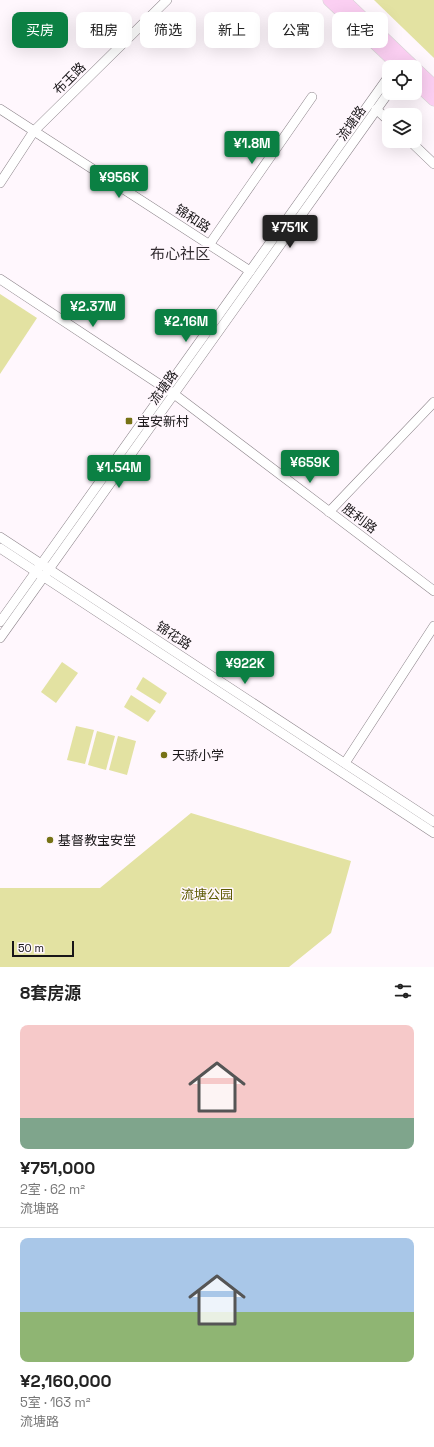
<!DOCTYPE html>
<html lang="zh">
<head>
<meta charset="utf-8">
<style>
  :root { --surface:#fff; --page:#f6f6f6; --text:#222; --muted:#767676; --line:#e0e0e0; --accent:#0b8043 }
  body { margin:0; font-family:"Space Grotesk","Noto Sans SC",sans-serif; background:var(--page); color:var(--text); height:100vh; display:flex; flex-direction:column; font-size:15px; white-space:nowrap }
  * { box-sizing:border-box; margin:0 }
  p { font-size:13px; color:var(--muted) }
  .icon { flex:none; width:22px; height:22px; fill:none; stroke:currentColor; stroke-width:2; stroke-linecap:round; stroke-linejoin:round }
  .map { position:relative; height:967px; overflow:hidden }
  .details { display:flex; flex-direction:column; background:var(--surface); flex:1 }
  .details>* { flex:none }
  .guide { position:absolute; left:12px; top:12px; width:410px; height:36px; display:flex; gap:8px }
  .tools { position:absolute; left:382px; top:60px; display:grid; gap:8px }
  .tools a { display:grid; place-items:center; width:40px; height:40px; border-radius:8px; background:var(--surface); box-shadow:0 4px 16px #0002; font-size:20px }
  .scale { position:absolute; left:12px; bottom:10px; width:62px; box-sizing:border-box; padding-left:4px; border:2px solid #191618; border-top:0; font-size:11px; line-height:14px; white-space:nowrap; color:#191618; -webkit-text-stroke:3px #fff7fd; paint-order:stroke }
  .price { position:absolute; translate:-50% -34px; padding:0 9px; border-radius:4px; background:var(--accent); color:#fff; font-size:13px; line-height:26px; filter:drop-shadow(0 1px 2px #0008) }
  .price::after { content:''; position:absolute; left:50%; top:24px; width:12px; height:9px; margin-left:-6px; background:inherit; clip-path:polygon(0 0,100% 0,50% 100%) }
  .price.current { background:#222; color:#fff }
  ul { padding:0; list-style:none }
  li { display:grid; align-content:center; gap:8px; height:212px; padding:0 20px }
  li+li { border-top:1px solid var(--line) }
  li span { display:grid; place-items:center; height:124px; border-radius:8px; color:#555 }
  li>.icon { margin-inline-start:auto }
  span .icon { width:72px; height:72px; fill:#fffc; stroke-width:1 }
  li b { font-size:17px }
  h2 { display:flex; justify-content:space-between; align-items:center; height:48px; padding:0 20px; font-size:17px }
  .chip { padding:0 14px; border-radius:8px; background:var(--surface); box-shadow:0 4px 16px #0002; font-size:14px; line-height:36px }
  .chip.current { background:var(--accent); color:#fff }
  .map>svg:first-child { display:block }
</style>
</head>
<body>
<div class="map">
<svg width="434" height="967" viewBox="0 0 434 967">
  <rect width="100%" height="100%" fill="#fff7fd"/>
  <!-- green -->
  <g fill="#e3e2a2">
    <path d="M374,0H434V58Z"/>
    <path d="M0,294L37,318L0,374Z"/>
    <path d="M62,662L78,673L56,703L41,692Z"/>
    <path d="M143,677L167,693L160,704L136,689Z"/>
    <path d="M131,695L156,711L148,722L124,707Z"/>
    <path d="M76,726L94,730L85,764L67,760Z"/>
    <path d="M97,731L115,736L106,770L88,765Z"/>
    <path d="M118,736L136,741L127,775L109,770Z"/>
    <path d="M191,813L351,861L331,933L289,967H0V888H100Z"/>
  </g>
  <g fill="none" stroke-linecap="round" stroke-linejoin="round">
    <!-- minor casing -->
    <g stroke="#8c848a" stroke-width="10">
      <g id="minor">
        <path d="M0,109L250,271"/>
        <path d="M376,109L389,121"/>
        <path d="M410,141L434,164"/>
        <path d="M0,183L34,131L167,0"/>
        <path d="M209,245L312,97"/>
        <path d="M0,279L174,394L434,591"/>
        <path d="M329,512L434,402"/>
        <path d="M0,537L434,822"/>
        <path d="M0,548L434,833"/>
        <path d="M0,622L389,76"/>
        <path d="M0,638L389,92"/>
        <path d="M345,763L434,626"/>
      </g>
    </g>
    <!-- major casing -->
    <g stroke="#d6d5d5" stroke-width="13">
      <g id="major">
        <path d="M329,0L400,67"/>
        <path d="M344,0L414,67"/>
        <path d="M415,68L434,86"/>
        <path d="M415,82L434,100"/>
      </g>
    </g>
    <!-- minor -->
    <use href="#minor" stroke="#fff" stroke-width="9"/>
    <!-- major -->
    <use href="#major" stroke="#fbcff2" stroke-width="12"/>
  </g>
  <!-- markers -->
  <g fill="#767215" stroke="#fff7fd" stroke-width="1.5">
    <rect x="125" y="417" width="8" height="8" rx="2"/>
    <circle cx="164" cy="755" r="4"/>
    <circle cx="50" cy="840" r="4"/>
  </g>
  <g text-anchor="middle" stroke-width="3" stroke-linejoin="round" paint-order="stroke">
    <!-- street labels -->
    <g font-size="13" fill="#191618" stroke="#fff7fd">
      <text transform="translate(69 78) rotate(-45)" y="5">布玉路</text>
      <text transform="translate(351 123) rotate(-55)" y="5">流塘路</text>
      <text transform="translate(193 218) rotate(33)" y="5">锦和路</text>
      <text transform="translate(163 387) rotate(-54)" y="5">流塘路</text>
      <text transform="translate(360 518) rotate(37)" y="5">胜利路</text>
      <text transform="translate(174 635) rotate(33)" y="5">锦花路</text>
    </g>
    <!-- poi labels -->
    <g font-size="13" fill="#191618" stroke="#fff7fd" text-anchor="start">
      <text x="137" y="426">宝安新村</text>
      <text x="172" y="760">天骄小学</text>
      <text x="58" y="845">基督教宝安堂</text>
    </g>
    <!-- park labels -->
    <g font-size="13" fill="#5e5b03" stroke="#fff7fd">
      <text x="207" y="899">流塘公园</text>
    </g>
    <!-- quarter labels -->
    <g font-size="15" fill="#342d32" stroke="#fff7fd">
      <text x="180" y="259">布心社区</text>
    </g>
  </g>
</svg>
<div class="tools">
<a><svg class="icon" aria-label="locate" viewBox="0 0 24 24"><circle cx="12" cy="12" r="6"/><path d="M12 2v4M12 18v4M2 12h4M18 12h4"/></svg></a>
<a><svg class="icon" aria-label="layers" viewBox="0 0 24 24"><path d="M12 4l9 5-9 5-9-5zM3 14l9 5 9-5"/></svg></a>
</div>
<div class="scale">50 m</div>
<b class="price" style="left:252px;top:165px">¥1.8M</b>
<b class="price" style="left:119px;top:199px">¥956K</b>
<b class="price current" style="left:290px;top:249px">¥751K</b>
<b class="price" style="left:93px;top:328px">¥2.37M</b>
<b class="price" style="left:186px;top:343px">¥2.16M</b>
<b class="price" style="left:310px;top:484px">¥659K</b>
<b class="price" style="left:119px;top:489px">¥1.54M</b>
<b class="price" style="left:245px;top:685px">¥922K</b>
<div class="guide">
<a class="chip current">买房</a>
<a class="chip">租房</a>
<a class="chip">筛选</a>
<a class="chip">新上</a>
<a class="chip">公寓</a>
<a class="chip">住宅</a>
</div>
</div>
<section class="details">
<h2>8套房源<svg class="icon" aria-label="filters" viewBox="0 0 24 24"><path d="M4 7h16M4 17h16"/><circle cx="9" cy="7" r="2"/><circle cx="15" cy="17" r="2"/></svg></h2>
<ul>
<li><span style="background:linear-gradient(#f6c9c9 75%,#7fa58c 0)"><svg class="icon" aria-label="home" viewBox="0 0 24 24"><path d="M3 11l9-7 9 7M6 9v11h12V9"/></svg></span><div><b>¥751,000</b><p>2室 · 62 m²</p><p>流塘路</p></div></li>
<li><span style="background:linear-gradient(#a9c7e8 60%,#8fb573 0)"><svg class="icon" aria-label="home" viewBox="0 0 24 24"><path d="M3 11l9-7 9 7M6 9v11h12V9"/></svg></span><div><b>¥2,160,000</b><p>5室 · 163 m²</p><p>流塘路</p></div></li>
</ul>
</section>
</body>
</html>
